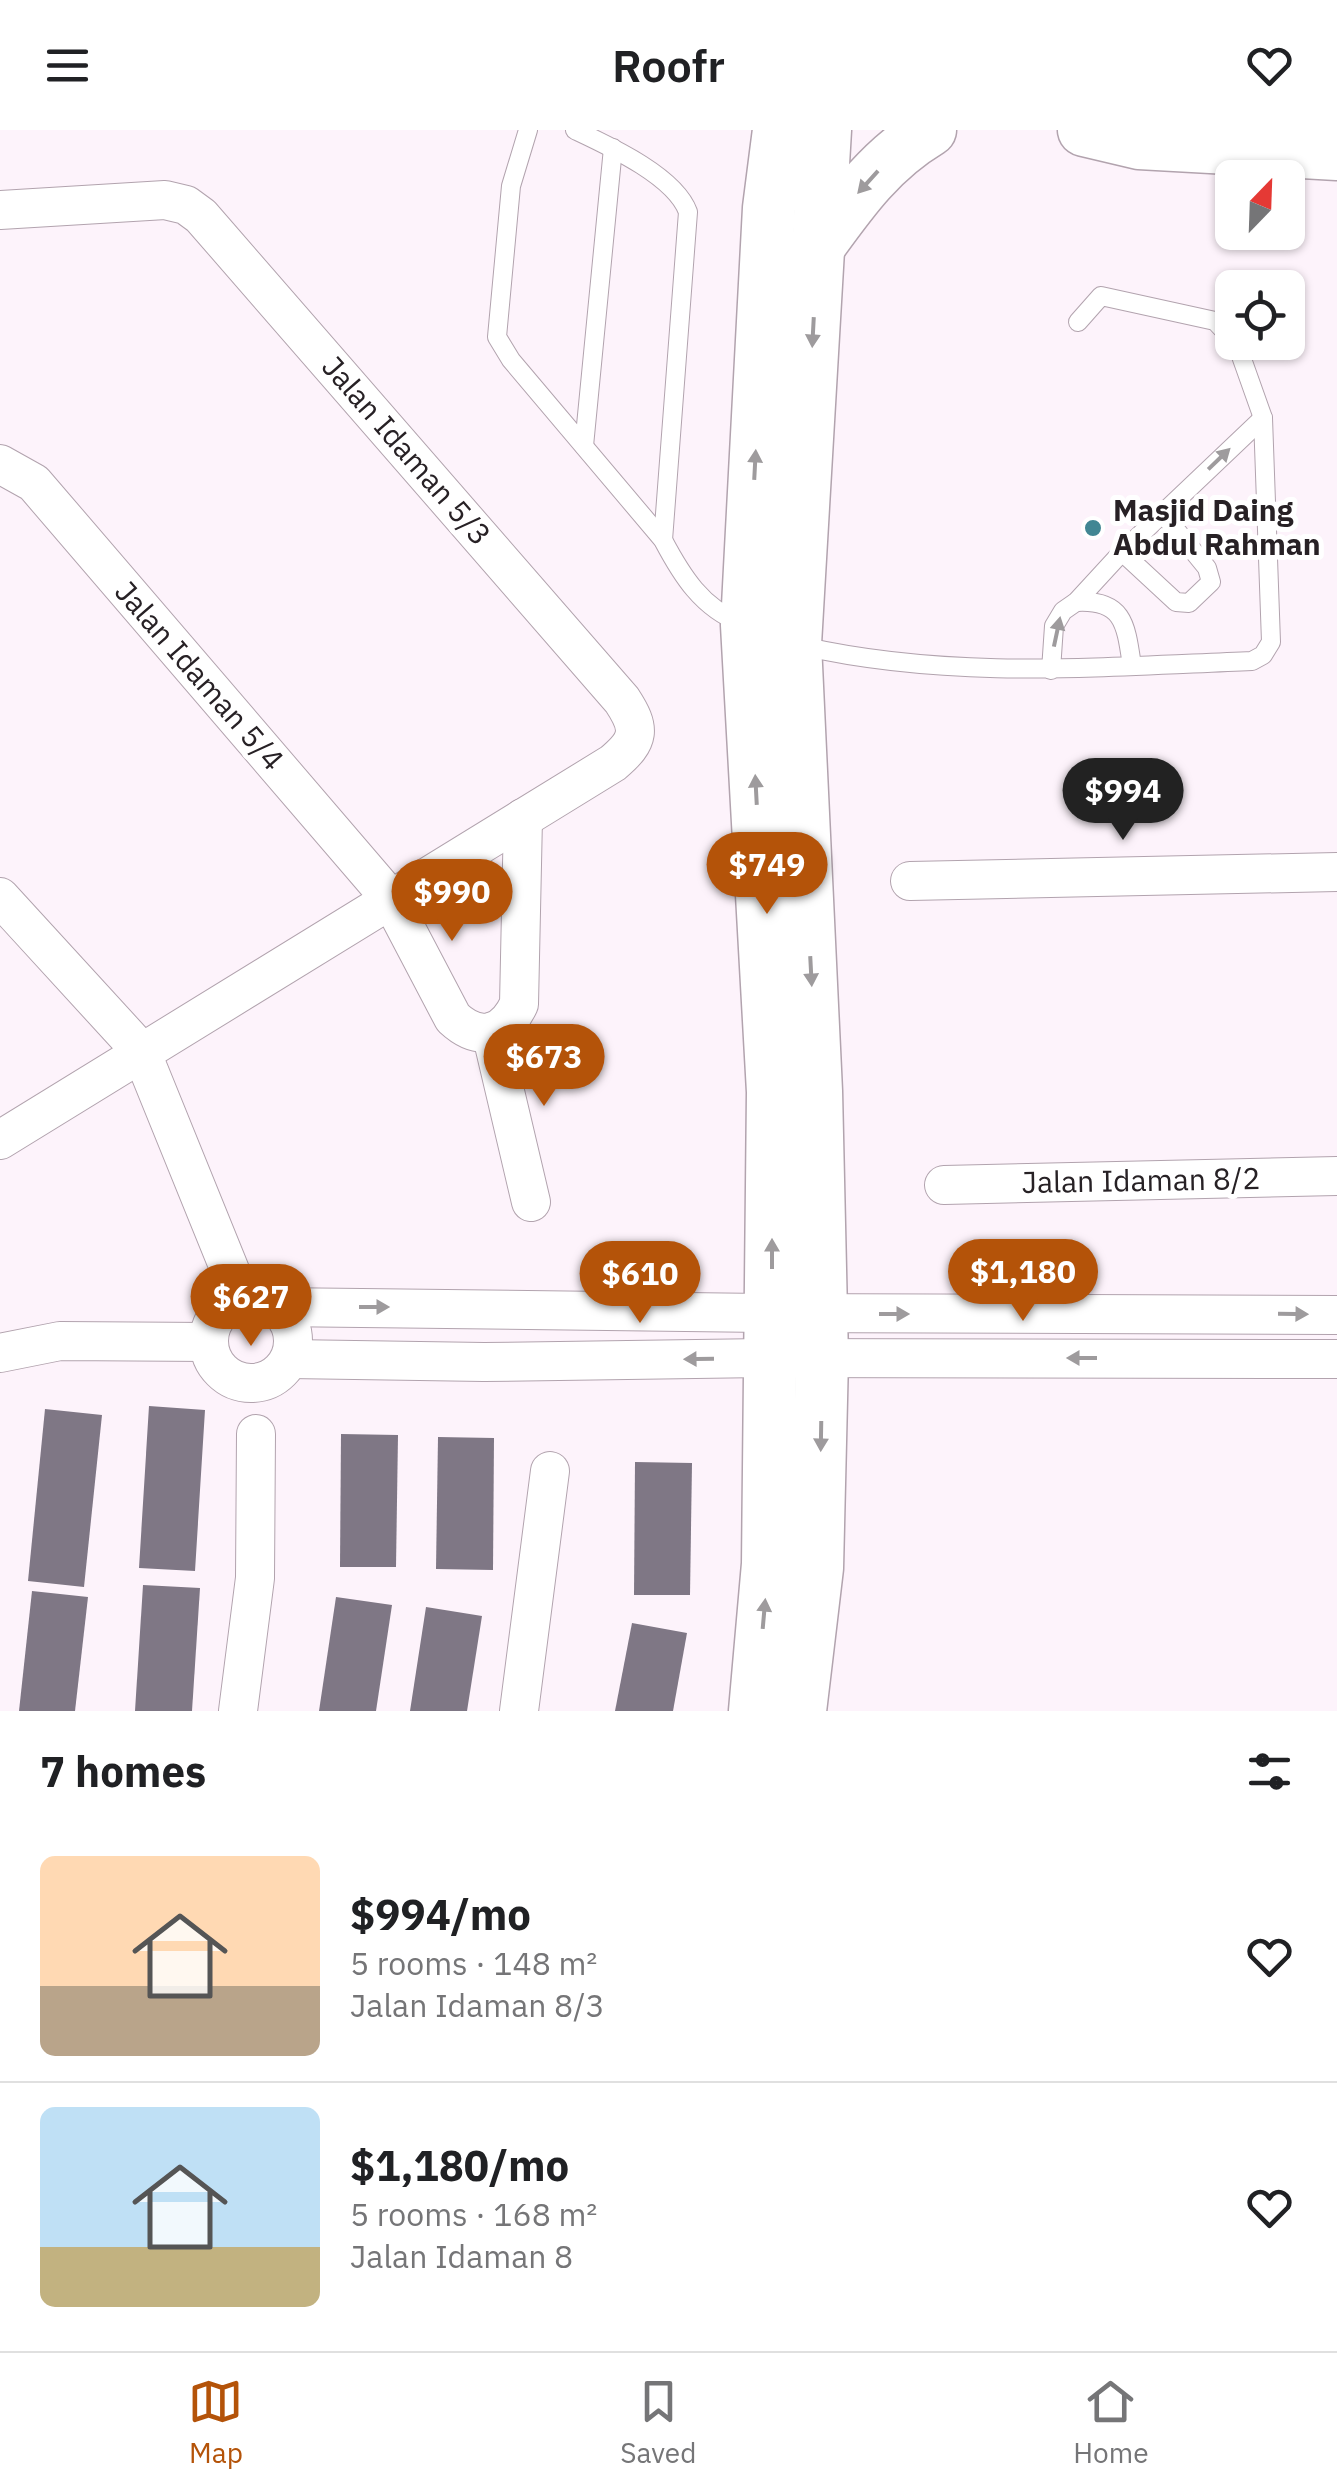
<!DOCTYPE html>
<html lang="en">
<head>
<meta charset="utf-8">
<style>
  :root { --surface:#fff; --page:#f6f6f6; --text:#202124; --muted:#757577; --line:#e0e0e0; --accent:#b45309 }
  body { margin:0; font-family:"IBM Plex Sans",sans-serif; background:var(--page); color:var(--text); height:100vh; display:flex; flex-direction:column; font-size:38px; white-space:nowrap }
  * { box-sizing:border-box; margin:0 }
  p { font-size:32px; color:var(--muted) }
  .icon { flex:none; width:55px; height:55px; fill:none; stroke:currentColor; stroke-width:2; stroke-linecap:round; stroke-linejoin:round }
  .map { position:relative; height:1581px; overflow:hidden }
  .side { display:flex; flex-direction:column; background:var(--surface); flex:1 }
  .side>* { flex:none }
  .needle { width:65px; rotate:23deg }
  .controls { position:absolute; left:1215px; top:30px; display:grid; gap:20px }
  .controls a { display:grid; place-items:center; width:90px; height:90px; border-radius:15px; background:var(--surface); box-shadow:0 2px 8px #0004; font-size:50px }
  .price { position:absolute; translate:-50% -85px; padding:0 22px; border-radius:35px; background:var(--accent); color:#fff; font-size:32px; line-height:65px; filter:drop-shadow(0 2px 5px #0008) }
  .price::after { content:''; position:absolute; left:50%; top:60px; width:30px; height:22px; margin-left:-15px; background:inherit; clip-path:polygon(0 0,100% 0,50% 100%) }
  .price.active { background:#222; color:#fff }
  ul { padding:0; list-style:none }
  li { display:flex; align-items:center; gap:30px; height:250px; padding:0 40px }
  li+li { border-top:2px solid var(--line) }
  li span { display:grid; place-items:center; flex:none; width:280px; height:200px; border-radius:15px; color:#555 }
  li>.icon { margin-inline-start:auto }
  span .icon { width:120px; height:120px; fill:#fffc; stroke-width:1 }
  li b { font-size:42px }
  h2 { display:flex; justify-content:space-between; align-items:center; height:120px; padding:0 40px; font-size:42px }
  header { display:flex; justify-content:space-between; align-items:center; height:130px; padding:0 40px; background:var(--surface); font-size:45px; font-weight:600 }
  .menu { display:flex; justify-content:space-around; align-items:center; height:140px; border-top:2px solid var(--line); background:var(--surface); font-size:28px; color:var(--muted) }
  .menu a { display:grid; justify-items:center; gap:5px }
  .menu .active { color:var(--accent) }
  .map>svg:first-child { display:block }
</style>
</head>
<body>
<header><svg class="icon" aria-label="menu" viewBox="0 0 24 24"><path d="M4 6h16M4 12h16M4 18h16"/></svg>Roofr<svg class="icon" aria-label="heart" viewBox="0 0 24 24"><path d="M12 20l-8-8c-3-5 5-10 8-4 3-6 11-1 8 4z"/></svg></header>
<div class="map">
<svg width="1337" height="1581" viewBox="0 0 1337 1581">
  <rect width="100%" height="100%" fill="#fdf3fb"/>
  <!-- building -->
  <g fill="#7f7785">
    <path d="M149,1276L205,1280L195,1441L139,1438Z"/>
    <path d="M45,1279L102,1285L84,1457L28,1451Z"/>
    <path d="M341,1304L398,1305L396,1437H340Z"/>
    <path d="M438,1307L494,1308L493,1440L436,1439Z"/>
    <path d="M635,1332L692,1333L690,1465H634Z"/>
    <path d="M143,1455L200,1458L192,1581H135Z"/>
    <path d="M32,1461L88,1467L75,1581H19Z"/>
    <path d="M336,1467L392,1475L376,1581H319Z"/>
    <path d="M426,1477L482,1486L467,1581H410Z"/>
    <path d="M632,1493L687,1503L673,1581H615Z"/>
  </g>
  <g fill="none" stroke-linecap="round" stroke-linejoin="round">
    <!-- service casing -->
    <g stroke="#b2a3ae" stroke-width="20">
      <g id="service">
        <path d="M528,0L511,56L497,207L511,230L663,410C682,446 702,478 741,493"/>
        <path d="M575,0C609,16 675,46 688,82L663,410"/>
        <path d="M1078,192L1101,166L1215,191L1232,209"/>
        <path d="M584,316L613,18"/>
        <path d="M1122,422L1176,472L1189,473L1211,452L1207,438L1163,384"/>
        <path d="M1076,472C1124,469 1126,495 1132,536"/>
        <path d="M802,516C951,550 1101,537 1252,531L1263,525L1271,512L1263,288L1236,212"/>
        <path d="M1051,540L1054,496L1063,481L1076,472L1122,422L1263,288"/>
      </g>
    </g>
    <!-- minor casing -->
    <g stroke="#b2a3ae" stroke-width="40">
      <g id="minor">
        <path d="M0,80L165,70L186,75L201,86L622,570C641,599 640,610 613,633L0,1010"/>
        <path d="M0,334L34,353L390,768L453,888C479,912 504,906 519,874L523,688"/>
        <path d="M910,751L1337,742"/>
        <path d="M0,767L141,921L242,1170"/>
        <path d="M491,902L531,1072"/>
        <path d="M944,1055L1337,1046"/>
        <circle cx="251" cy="1211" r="42"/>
        <path d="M276,1177L771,1183L1337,1185"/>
        <path d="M0,1223L60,1211L208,1212"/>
        <path d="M290,1229L484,1232L771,1228L1337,1229"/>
        <path d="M238,1581L255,1448L256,1304"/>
        <path d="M519,1581L550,1341"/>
      </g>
    </g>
    <!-- secondary casing -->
    <g stroke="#b2a3ae" stroke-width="55">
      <g id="secondary">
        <path d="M1084,0L1139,13L1337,24"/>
        <path d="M818,117C852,70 880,30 930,0"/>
        <path d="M755,1581L768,1434L773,962L747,495L769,78L779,0"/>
        <path d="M800,1581L817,1438L822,1228L816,961L795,514L825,0"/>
      </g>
    </g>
    <!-- service -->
    <use href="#service" stroke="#fff" stroke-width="18"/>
    <!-- minor -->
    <use href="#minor" stroke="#fff" stroke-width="38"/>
    <!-- secondary -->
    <use href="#secondary" stroke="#fff" stroke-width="52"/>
  </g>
  <!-- one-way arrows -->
  <defs><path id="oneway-solid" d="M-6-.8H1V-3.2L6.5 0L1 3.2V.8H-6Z" transform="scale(2.5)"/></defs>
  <g fill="#9e9b9d">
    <use href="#oneway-solid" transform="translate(868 52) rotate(132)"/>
    <use href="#oneway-solid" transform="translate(813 202) rotate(93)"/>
    <use href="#oneway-solid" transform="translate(1219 329) rotate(-44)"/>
    <use href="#oneway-solid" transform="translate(755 335) rotate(-87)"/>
    <use href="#oneway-solid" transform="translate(1057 502) rotate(-78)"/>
    <use href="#oneway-solid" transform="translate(756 660) rotate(-93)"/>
    <use href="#oneway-solid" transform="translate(811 841) rotate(87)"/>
    <use href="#oneway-solid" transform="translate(772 1124) rotate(-90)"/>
    <use href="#oneway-solid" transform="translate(374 1177)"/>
    <use href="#oneway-solid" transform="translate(894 1184)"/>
    <use href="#oneway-solid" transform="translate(1293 1184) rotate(1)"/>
    <use href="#oneway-solid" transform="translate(1082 1228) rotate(-180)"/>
    <use href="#oneway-solid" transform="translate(699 1229) rotate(179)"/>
    <use href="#oneway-solid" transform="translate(821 1306) rotate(91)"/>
    <use href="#oneway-solid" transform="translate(764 1484) rotate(-85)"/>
  </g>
  <!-- markers -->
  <circle fill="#418693" stroke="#fff" stroke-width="4" cx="1093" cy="398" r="10"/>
  <g text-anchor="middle" stroke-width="10" stroke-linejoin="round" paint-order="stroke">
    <!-- street labels -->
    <g font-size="30" fill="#272125" stroke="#fff">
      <text transform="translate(406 321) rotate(49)" y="10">Jalan Idaman 5/3</text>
      <text transform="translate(199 546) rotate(49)" y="10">Jalan Idaman 5/4</text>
      <text transform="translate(1141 1051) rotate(-1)" y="10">Jalan Idaman 8/2</text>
    </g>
    <!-- poi labels -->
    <g font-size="30" font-weight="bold" fill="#272125" stroke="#fff" text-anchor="start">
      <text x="1113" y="391">Masjid Daing<tspan x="1113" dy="34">Abdul Rahman</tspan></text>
    </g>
  </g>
</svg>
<div class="controls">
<a><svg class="needle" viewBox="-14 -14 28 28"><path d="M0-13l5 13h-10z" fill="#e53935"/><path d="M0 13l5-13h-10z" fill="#757577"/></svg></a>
<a><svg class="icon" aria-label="locate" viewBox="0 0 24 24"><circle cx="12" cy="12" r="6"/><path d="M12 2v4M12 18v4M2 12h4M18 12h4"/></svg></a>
</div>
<b class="price active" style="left:1123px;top:713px">$994</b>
<b class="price" style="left:767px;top:787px">$749</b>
<b class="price" style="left:452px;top:814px">$990</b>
<b class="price" style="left:544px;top:979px">$673</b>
<b class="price" style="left:1023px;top:1194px">$1,180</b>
<b class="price" style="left:640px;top:1196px">$610</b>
<b class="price" style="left:251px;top:1219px">$627</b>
</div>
<section class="side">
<h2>7 homes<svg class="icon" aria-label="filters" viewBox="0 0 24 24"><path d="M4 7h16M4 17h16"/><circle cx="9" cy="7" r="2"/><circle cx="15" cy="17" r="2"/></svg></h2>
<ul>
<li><span style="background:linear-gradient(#ffd9b3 65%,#b9a48a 0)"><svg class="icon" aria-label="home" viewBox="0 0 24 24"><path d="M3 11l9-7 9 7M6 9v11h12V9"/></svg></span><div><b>$994/mo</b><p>5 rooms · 148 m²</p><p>Jalan Idaman 8/3</p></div><svg class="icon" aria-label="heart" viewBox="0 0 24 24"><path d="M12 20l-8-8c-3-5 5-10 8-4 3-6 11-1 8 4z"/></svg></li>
<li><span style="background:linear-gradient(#bfe0f5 70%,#c2b280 0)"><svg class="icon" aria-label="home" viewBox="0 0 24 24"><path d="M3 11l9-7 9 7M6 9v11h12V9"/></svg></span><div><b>$1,180/mo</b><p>5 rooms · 168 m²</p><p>Jalan Idaman 8</p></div><svg class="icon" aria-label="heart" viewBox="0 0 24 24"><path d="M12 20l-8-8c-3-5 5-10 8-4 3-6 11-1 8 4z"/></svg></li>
</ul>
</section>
<nav class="menu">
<a class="active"><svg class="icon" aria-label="map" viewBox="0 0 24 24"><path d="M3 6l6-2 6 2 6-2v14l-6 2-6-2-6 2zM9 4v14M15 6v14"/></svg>Map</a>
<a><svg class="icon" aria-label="saved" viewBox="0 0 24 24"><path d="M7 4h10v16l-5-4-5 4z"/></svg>Saved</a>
<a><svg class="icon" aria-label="home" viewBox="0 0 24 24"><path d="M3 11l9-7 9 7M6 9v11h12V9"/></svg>Home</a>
</nav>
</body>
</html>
